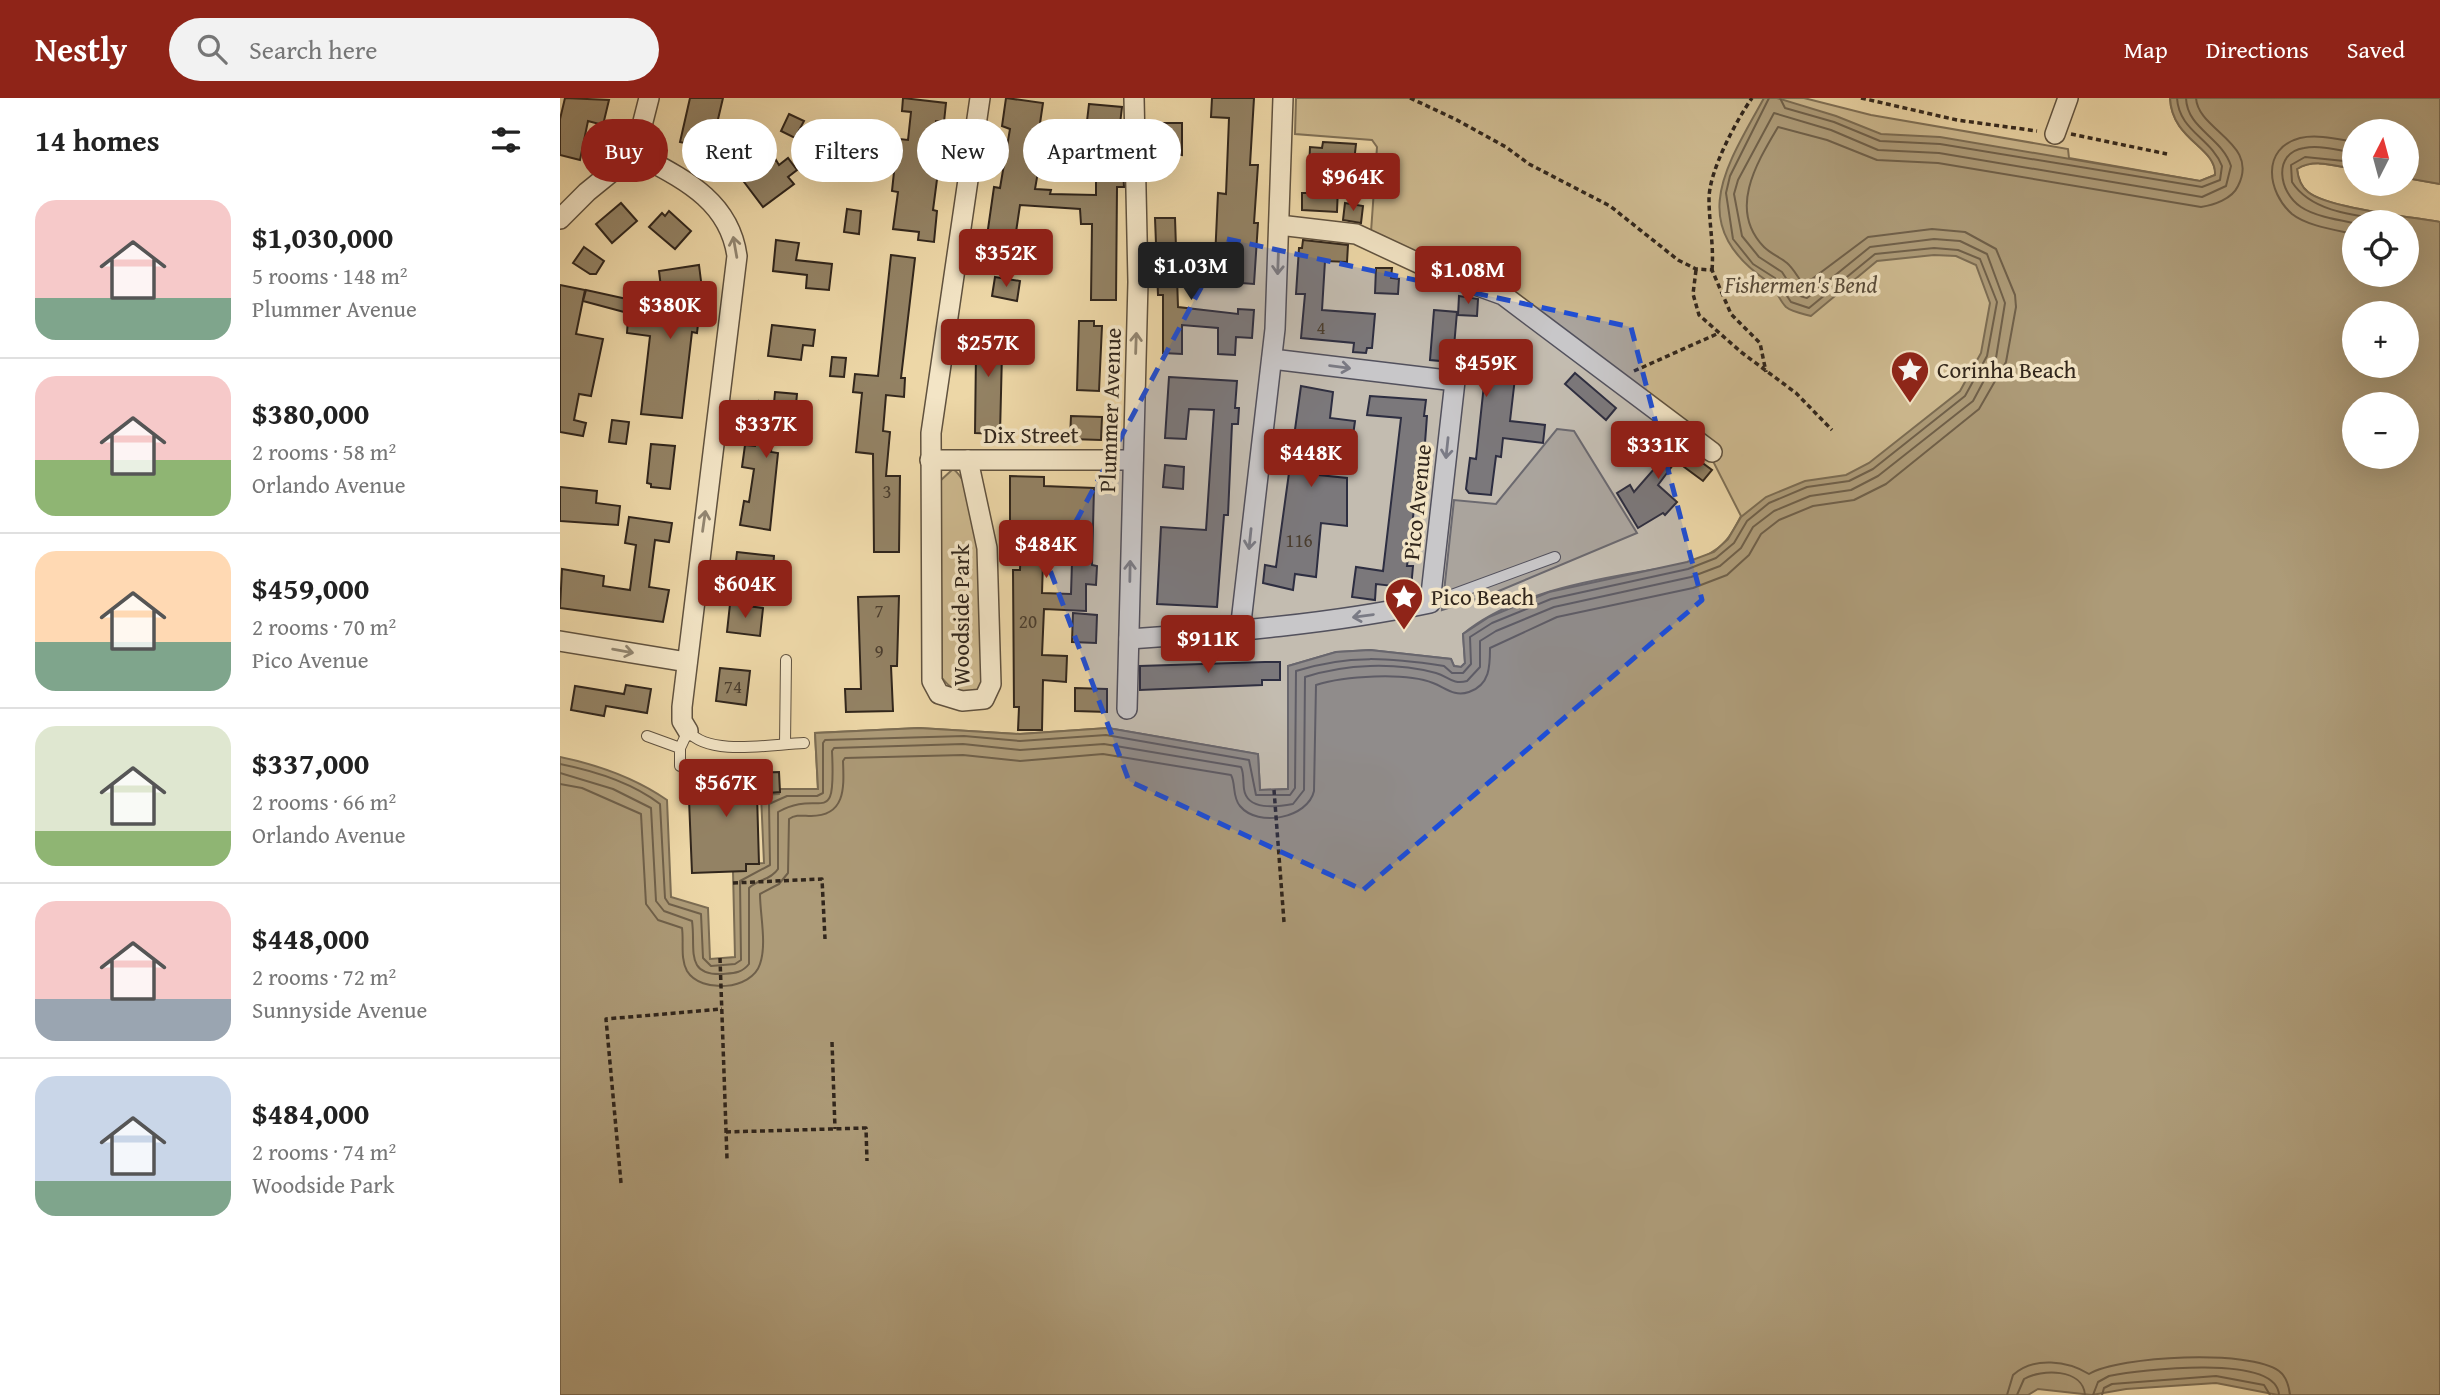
<!DOCTYPE html>
<html lang="en">
<head>
<meta charset="utf-8">
<style>
  :root { --surface:#fff; --page:#f2f2f2; --text:#222; --muted:#767676; --line:#e0e0e0; --accent:#8f2418 }
  body { margin:0; font-family:"Gentium Book Plus",serif; background:var(--page); color:var(--text); height:100vh; display:flex; flex-direction:column; font-size:26px; white-space:nowrap }
  * { box-sizing:border-box; margin:0 }
  p { font-size:23px; color:var(--muted) }
  .icon { flex:none; width:38px; height:38px; fill:none; stroke:currentColor; stroke-width:2; stroke-linecap:round; stroke-linejoin:round }
  .map { position:relative; flex:1; overflow:hidden }
  .sheet { display:flex; flex-direction:column; background:var(--surface); width:560px }
  .sheet>* { flex:none }
  .hud { position:absolute; left:21px; top:21px; width:665px; height:63px; display:flex; gap:14px }
  .needle { width:46px; rotate:6deg }
  .controls { position:absolute; left:1782px; top:21px; display:grid; gap:14px }
  .controls a { display:grid; place-items:center; width:77px; height:77px; border-radius:50%; background:var(--surface); box-shadow:0 7px 28px #0002; font-size:35px }
  .price { position:absolute; translate:-50% -60px; padding:0 16px; border-radius:7px; background:var(--accent); color:#fff; font-size:23px; line-height:46px; filter:drop-shadow(0 2px 4px #0008) }
  .price::after { content:''; position:absolute; left:50%; top:42px; width:21px; height:16px; margin-left:-10px; background:inherit; clip-path:polygon(0 0,100% 0,50% 100%) }
  .price.current { background:#222; color:#fff }
  ul { padding:0; list-style:none }
  li { display:flex; align-items:center; gap:21px; height:175px; padding:0 35px }
  li+li { border-top:2px solid var(--line) }
  li span { display:grid; place-items:center; flex:none; width:196px; height:140px; border-radius:21px; color:#555 }
  li>.icon { margin-inline-start:auto }
  span .icon { width:84px; height:84px; fill:#fffc; stroke-width:1 }
  li b { font-size:30px }
  h2 { display:flex; justify-content:space-between; align-items:center; height:84px; padding:0 35px; font-size:30px }
  .tag { padding:0 24px; border-radius:32px; background:var(--surface); box-shadow:0 7px 28px #0002; font-size:24px; line-height:63px }
  .tag.current { background:var(--accent); color:#fff }
  header { display:flex; align-items:center; gap:42px; box-sizing:border-box; height:98px; padding:0 35px; background:var(--accent); color:#fff }
  header strong { font-size:33px }
  nav { display:flex; gap:38px; margin-inline-start:auto; font-size:24px }
  .search { width:490px; height:63px; background:var(--page); display:flex; align-items:center; gap:18px; box-sizing:border-box; padding:0 24px; border-radius:38px; color:var(--muted); font-size:26px }
  main { display:flex; flex:1; min-height:0 }
  .map>svg:first-child { display:block }
</style>
</head>
<body>
<header>
<strong>Nestly</strong>
<div class="search"><svg class="icon" aria-label="search" viewBox="0 0 24 24"><circle cx="10" cy="10" r="6"/><path d="M15 15l6 6"/></svg>Search here</div>
<nav><a>Map</a><a>Directions</a><a>Saved</a></nav>
</header>
<main>
<section class="sheet">
<h2>14 homes<svg class="icon" aria-label="filters" viewBox="0 0 24 24"><path d="M4 7h16M4 17h16"/><circle cx="9" cy="7" r="2"/><circle cx="15" cy="17" r="2"/></svg></h2>
<ul>
<li><span style="background:linear-gradient(#f6c9c9 70%,#7fa58c 0)"><svg class="icon" aria-label="home" viewBox="0 0 24 24"><path d="M3 11l9-7 9 7M6 9v11h12V9"/></svg></span><div><b>$1,030,000</b><p>5 rooms · 148 m²</p><p>Plummer Avenue</p></div></li>
<li><span style="background:linear-gradient(#f6c9c9 60%,#8fb573 0)"><svg class="icon" aria-label="home" viewBox="0 0 24 24"><path d="M3 11l9-7 9 7M6 9v11h12V9"/></svg></span><div><b>$380,000</b><p>2 rooms · 58 m²</p><p>Orlando Avenue</p></div></li>
<li><span style="background:linear-gradient(#ffd9b3 65%,#7fa58c 0)"><svg class="icon" aria-label="home" viewBox="0 0 24 24"><path d="M3 11l9-7 9 7M6 9v11h12V9"/></svg></span><div><b>$459,000</b><p>2 rooms · 70 m²</p><p>Pico Avenue</p></div></li>
<li><span style="background:linear-gradient(#dfe7d0 75%,#8fb573 0)"><svg class="icon" aria-label="home" viewBox="0 0 24 24"><path d="M3 11l9-7 9 7M6 9v11h12V9"/></svg></span><div><b>$337,000</b><p>2 rooms · 66 m²</p><p>Orlando Avenue</p></div></li>
<li><span style="background:linear-gradient(#f6c9c9 70%,#9aa5b1 0)"><svg class="icon" aria-label="home" viewBox="0 0 24 24"><path d="M3 11l9-7 9 7M6 9v11h12V9"/></svg></span><div><b>$448,000</b><p>2 rooms · 72 m²</p><p>Sunnyside Avenue</p></div></li>
<li><span style="background:linear-gradient(#c9d6e8 75%,#7fa58c 0)"><svg class="icon" aria-label="home" viewBox="0 0 24 24"><path d="M3 11l9-7 9 7M6 9v11h12V9"/></svg></span><div><b>$484,000</b><p>2 rooms · 74 m²</p><p>Woodside Park</p></div></li>
</ul>
</section>
<div class="map">
<svg width="1880" height="1297" viewBox="0 0 1880 1297">
  <rect width="100%" height="100%" fill="#edd7a7"/>
  <filter id="stains"><feTurbulence type="fractalNoise" baseFrequency=".00286" numOctaves="4"/><feColorMatrix values="0 0 0 0 .2 0 0 0 0 .09 0 0 0 0 .02 0 0 0 .5 -.17"/></filter>
  <radialGradient id="worn" r=".72"><stop offset=".6" stop-color="#630" stop-opacity="0"/><stop offset="1" stop-color="#630" stop-opacity=".3"/></radialGradient>
  <!-- green -->
  <g fill="#cdb98f" stroke="#7f7056" stroke-width="2" fill-rule="evenodd">
    <path d="M736,0H1244L1311,17L1508,51L1509,60L1640,83L1655,77C1657,49 1612,43 1610,0H1880V86L1846,80V33H1794V71C1775,68 1755,60 1737,71C1738,80 1740,88 1748,94C1767,110 1852,119 1880,124V201L1653,171L607,767L201,697L219,696L220,691H258L255,635L359,630L460,636L548,630L698,656L700,692L728,691V568L776,554L810,552L891,561L894,568L901,569L905,565L903,536C948,499 1016,485 1073,475C1099,470 1134,468 1155,452C1168,444 1174,431 1181,418L1154,365L1031,254L811,134L817,49L812,42L735,36ZM1794,124H1846V177H1794Z"/>
    <path d="M997,331L1014,333L1077,435L934,495L882,512L894,402L936,406Z"/>
    <path d="M393,371C428,395 422,545 423,588C407,600 394,595 382,580L380,383Z"/>
  </g>
  <!-- water -->
  <path fill="#ad9b78" stroke="#7b6c53" stroke-width="2" fill-rule="evenodd" d="M1204,0H1217L1276,18L1321,36L1380,39L1640,83L1655,77C1657,49 1612,43 1610,0H1880V86L1846,80V33H1794V71C1775,68 1755,60 1737,71C1738,80 1740,88 1748,94C1767,110 1852,119 1880,124V1297H1718L1656,1285L1566,1291L1532,1297L1478,1291L1468,1297H0V659C39,667 75,680 107,702L111,799L148,810L150,861L175,859L173,773L186,766L204,765L201,697L219,696L220,691H258L255,635L359,630L460,636L548,630L698,656L700,692L728,691V568L776,554L810,552L891,561L894,568L901,569L905,565L903,536L929,519L989,494L1127,464L1154,454L1168,441L1181,419L1206,399L1245,383L1286,377L1309,365L1400,293L1421,255L1430,205L1416,167L1396,158L1374,157L1317,163L1251,218C1244,216 1232,214 1226,209C1218,201 1216,189 1207,183C1125,126 1166,69 1204,0ZM1794,124H1846V177H1794ZM1794,215H1846V268H1794ZM1794,306H1846V359H1794Z"/>
  <g fill="none" stroke-linecap="round" stroke-linejoin="round">
    <!-- shore -->
    <g stroke="#6f604a" stroke-width="2">
      <path d="M1220,0L1225,10L1274,24L1320,43L1380,46L1642,89L1660,82L1662,68C1651,40 1619,33 1617,0"/>
      <path d="M1794,44C1777,41 1757,36 1740,40C1701,50 1707,94 1732,116C1747,128 1776,132 1794,136"/>
      <path d="M1794,55C1778,52 1760,47 1744,50C1712,55 1719,95 1741,109C1754,118 1778,122 1794,125"/>
      <path d="M1794,64L1745,59L1731,67L1732,84C1753,117 1804,118 1841,124"/>
      <path d="M0,666C35,673 71,684 100,706L105,800L109,806L141,816L143,860L151,868L175,866L181,862L180,783L210,767L209,706L227,698H257L263,695V645L265,642L404,638L460,643L546,637L689,662L696,697H730L735,690L736,573C789,556 830,560 884,568L892,575H903L911,566L910,539L932,525L991,501L1128,471L1156,460L1174,445L1187,423L1209,405L1247,389L1289,383L1313,371L1405,298L1427,258L1437,204L1420,161L1398,152L1374,150L1315,156L1249,210L1231,204L1215,180L1193,166L1173,141L1166,95L1170,78L1209,0"/>
      <path d="M0,675L53,691L91,710L96,803L104,813L132,823C136,850 124,878 163,876C174,875 182,875 189,866V790C198,781 211,782 218,771V714C262,689 276,735 272,653L274,650L403,646L460,652L544,646L681,669C684,675 683,683 684,691C687,713 717,709 733,706L744,692L745,579C786,566 834,564 876,575C888,578 892,587 907,583L920,569V543L936,533L994,509L1131,479L1160,468L1181,450L1193,429L1214,413L1250,398L1291,392L1318,378L1413,303L1436,260L1445,205L1427,156L1400,143L1374,141L1310,149L1247,200L1237,197L1222,174L1199,159L1182,138L1174,96L1178,82L1214,15L1271,32L1318,52L1379,55L1642,99L1666,88L1671,68C1662,39 1627,31 1626,0"/>
      <path d="M0,686L22,690L81,716L86,806L98,822L122,830C124,844 120,860 127,873C141,896 192,892 200,866C207,846 200,817 200,796L219,786L228,775L229,721C236,716 243,718 251,718C286,718 284,689 283,663L285,660L403,657L460,663L543,656L671,677C676,686 672,699 680,708C698,730 748,720 754,693L756,587C784,578 845,574 873,585C886,590 894,599 909,594C930,587 930,568 930,550L997,519L1133,490L1167,477L1189,457L1201,436L1219,422L1253,408L1294,402L1326,386L1419,311L1446,264L1456,209L1455,197L1436,151L1405,134L1372,131L1308,139L1244,187C1238,180 1234,171 1227,165C1220,159 1211,156 1204,149C1168,112 1196,66 1218,29L1267,42L1317,62L1378,65L1641,109C1654,107 1672,101 1678,88C1700,45 1638,33 1636,0"/>
      <path d="M1447,1297L1453,1277C1474,1258 1508,1263 1529,1276C1559,1258 1690,1251 1719,1273C1727,1279 1729,1288 1730,1297"/>
      <path d="M1457,1297L1464,1281C1481,1271 1523,1270 1525,1297"/>
      <path d="M1533,1297L1538,1284L1549,1278C1579,1272 1717,1255 1719,1297"/>
      <path d="M1542,1297L1544,1290L1552,1286L1656,1278L1704,1287L1710,1297"/>
    </g>
  </g>
  <!-- building -->
  <g fill="#938264" stroke="#31261c" stroke-width="2" fill-rule="evenodd">
    <path d="M5,0L49,2L43,27L28,23L20,62L0,57V21Z"/>
    <path d="M130,0H163L151,51L120,44Z"/>
    <path d="M343,0L386,5L384,24L376,23L372,50L381,51L373,112L377,113L374,144L358,142L359,134L333,131L338,94L332,93L334,74L340,41L348,42L351,14L342,13Z"/>
    <path d="M446,0L483,5L479,32L533,42L532,56L508,55L507,65L480,62L475,91L491,92L490,96L536,97V71H563L564,89H557L556,202H531L532,126H521L520,111L460,107L456,134L462,135L460,149L453,148L452,157L425,152L434,89L440,90L450,31L442,28Z"/>
    <path d="M652,0H694L690,67H698L694,125H698L694,186L654,183L658,95L666,96L669,20L651,19Z"/>
    <path d="M529,6L562,9L560,26L527,23Z"/>
    <path d="M229,16L244,23L235,40L221,33Z"/>
    <path d="M593,25H622V57L593,53Z"/>
    <path d="M185,29L212,65L216,62L219,67L228,60L237,72L228,79L234,86L203,109L175,72L169,76L152,54Z"/>
    <path d="M763,44L796,46L794,64L779,63L777,114L742,112V95H748L750,49L762,50Z"/>
    <path d="M61,105L77,123L52,145L36,126Z"/>
    <path d="M785,105L803,108L801,125L783,122Z"/>
    <path d="M287,111L301,113L299,136L284,134Z"/>
    <path d="M109,113L131,133L115,151L89,129L102,115L105,118Z"/>
    <path d="M595,120H615L618,209L678,216V211L694,212L692,240L676,239L675,257L658,256V230L622,227V256L603,255V197H598Z"/>
    <path d="M216,142L239,145L236,162L272,166L269,192L246,190L247,177L213,173Z"/>
    <path d="M743,142L788,147L787,164L765,163L762,212L815,216L812,250H807L806,255L793,254L794,245L741,240L745,196H736L739,150H742Z"/>
    <path d="M24,149L44,163L36,176H30L13,165Z"/>
    <path d="M331,157L355,160L341,280H345L344,299L326,297L323,333L330,334L326,378H340L339,454H314L313,356L296,354L302,295L293,294L295,276L318,278Z"/>
    <path d="M139,167L142,191L137,235L132,234L122,320L81,316L90,238L67,235L68,221L93,224L96,204L103,205L99,173Z"/>
    <path d="M816,170H832L831,180L839,181L838,196L815,195Z"/>
    <path d="M435,179L460,183L457,203L432,198Z"/>
    <path d="M0,187L25,192L16,236L43,241L31,298L19,296L14,322L26,325L23,338L0,334Z"/>
    <path d="M26,192L67,201L64,214L23,203Z"/>
    <path d="M899,198L918,201L917,218L898,217Z"/>
    <path d="M874,212L897,214L894,249L966,257L963,281L955,280L950,323L985,327L983,345L943,340L941,359L936,358L931,397L909,395L906,391L910,360L916,361L925,277L911,275L912,266L870,262Z"/>
    <path d="M519,223H534V228H542L539,293L517,292Z"/>
    <path d="M212,227L255,232L253,248L243,247L241,262L208,258Z"/>
    <path d="M412,229L446,236L442,255L440,336L415,335L416,255L407,254Z"/>
    <path d="M272,259L286,260L284,279L270,278Z"/>
    <path d="M1015,275L1056,310L1046,322L1005,286Z"/>
    <path d="M609,279L677,283L675,310H679L678,326H672L668,417H664L657,509L597,506L601,429L646,432L654,312L629,311L626,341L605,340Z"/>
    <path d="M741,288L773,294L770,320L795,323L791,352L762,350L759,377L787,380V428L761,425L756,479L735,476L733,492L703,485L705,467L716,469Z"/>
    <path d="M215,294L237,296L234,328L214,326L211,354L218,355L210,432L180,427L184,403L189,404L194,371L182,369L185,347L195,348L199,303L214,305Z"/>
    <path d="M810,298L866,302L864,318H867L862,385H867L865,404L855,403L847,468H853L851,490L816,486L815,502L792,499L796,469L823,473L841,320L807,317Z"/>
    <path d="M511,318L542,319L541,342L510,341Z"/>
    <path d="M52,322L69,324L66,346L49,344Z"/>
    <path d="M1089,337L1108,351L1114,344L1152,372L1143,383L1116,363L1098,387L1117,404L1105,417L1103,415L1078,430L1057,395L1070,387L1074,394L1095,370L1075,355Z"/>
    <path d="M91,346L115,348L110,391L91,389V386L87,385Z"/>
    <path d="M605,367L624,369L623,391L603,389Z"/>
    <path d="M450,378L484,379V388L534,390L532,467L537,468L536,487L526,486V513L484,511L482,557L507,558L506,584L483,582L482,632H458L459,609H454L453,472H460L461,442H450ZM483,463L512,464L511,496L482,495Z"/>
    <path d="M0,389L37,393L36,405L60,408L58,427L0,423Z"/>
    <path d="M69,419L112,425L109,444L95,442L89,489L109,492L103,524L0,510L2,471L44,478L43,488L70,492L76,447L65,445Z"/>
    <path d="M177,454L214,458L212,484L174,480Z"/>
    <path d="M339,498L337,568H331L333,613L286,614L285,591H301L298,499Z"/>
    <path d="M170,506L203,510L200,538L167,534Z"/>
    <path d="M513,515L537,517L536,545L512,544Z"/>
    <path d="M705,564H720V582H702V587L580,592V568Z"/>
    <path d="M160,570L190,573L186,607L156,603Z"/>
    <path d="M66,587L91,591L87,615L46,608L44,618L11,612L15,588L64,596Z"/>
    <path d="M515,590L547,591V614L515,613Z"/>
    <path d="M219,674L220,694L197,696L199,766H186V773L132,775L128,677Z"/>
  </g>
  <g fill="none" stroke-linecap="round" stroke-linejoin="round">
    <!-- service casing -->
    <g stroke="#60523f" stroke-width="12">
      <g id="service">
        <path d="M870,505L995,459"/>
        <path d="M87,638L120,650V668"/>
        <path d="M225,646L226,562"/>
        <path d="M120,650L128,633C149,659 212,646 244,645"/>
      </g>
    </g>
    <!-- minor casing -->
    <g stroke="#60523f" stroke-width="22">
      <g id="minor">
        <path d="M1495,36L1508,0"/>
        <path d="M75,55C121,80 169,101 177,158L122,609V623L128,633"/>
        <path d="M0,121L27,94L75,55L89,0"/>
        <path d="M719,127L796,136L871,171L943,197L1152,354"/>
        <path d="M370,362H573"/>
        <path d="M408,362L427,450L431,586L424,601L402,603L379,596L372,583L371,335L420,0"/>
        <path d="M680,533L715,231L723,0"/>
        <path d="M569,541C670,534 771,526 870,505L895,283L712,261"/>
        <path d="M0,543L127,564"/>
        <path d="M567,611L578,184L574,0"/>
      </g>
    </g>
    <!-- path -->
    <g stroke="#31261c" stroke-width="3.5" stroke-dasharray="5 3.5" stroke-linecap="butt">
      <path d="M850,0L895,21L946,49L969,66L1050,108L1118,162L1136,171L1152,172L1171,216L1200,245L1206,274"/>
      <path d="M1301,0L1397,22L1477,33"/>
      <path d="M1511,36L1607,56"/>
      <path d="M1136,172L1133,196L1139,217L1181,254L1236,295L1272,332"/>
      <path d="M1152,172C1154,147 1149,125 1149,101C1149,73 1176,23 1192,0"/>
      <path d="M1074,273L1159,235"/>
      <path d="M714,692L724,824"/>
      <path d="M173,785L262,781L265,841"/>
      <path d="M160,860L167,1061"/>
      <path d="M272,944L275,1031"/>
      <path d="M166,1034L306,1030L307,1063"/>
      <path d="M61,1085L46,921L162,911"/>
    </g>
    <!-- service -->
    <use href="#service" stroke="#f3e5c6" stroke-width="10"/>
    <!-- minor -->
    <use href="#minor" stroke="#f3e5c6" stroke-width="19"/>
  </g>
  <!-- one-way arrows -->
  <defs><path id="oneway-shaft" d="M-6 0H5M1.5-3L5.5 0L1.5 3" fill="none" stroke-width="1.6" stroke-linecap="round" stroke-linejoin="round" transform="scale(1.75)"/></defs>
  <g stroke="#928671">
    <use href="#oneway-shaft" transform="translate(175 149) rotate(-100)"/>
    <use href="#oneway-shaft" transform="translate(718 166) rotate(92)"/>
    <use href="#oneway-shaft" transform="translate(576 245) rotate(-88)"/>
    <use href="#oneway-shaft" transform="translate(780 269) rotate(7)"/>
    <use href="#oneway-shaft" transform="translate(887 350) rotate(96)"/>
    <use href="#oneway-shaft" transform="translate(144 423) rotate(-82)"/>
    <use href="#oneway-shaft" transform="translate(690 441) rotate(96)"/>
    <use href="#oneway-shaft" transform="translate(570 473) rotate(-89)"/>
    <use href="#oneway-shaft" transform="translate(803 518) rotate(172)"/>
    <use href="#oneway-shaft" transform="translate(63 553) rotate(10)"/>
  </g>
  <!-- marked area -->
  <path fill="#1d4ed8" fill-opacity="0.2" stroke="#1d4ed8" stroke-width="5" stroke-dasharray="14 9" stroke-linejoin="round" d="M667,141L1071,229L1142,502L803,792L569,683L490,472Z"/>
  <!-- icons -->
  <defs>
    <g id="sight-pin" transform="scale(2.0125)"><path d="M0 17L-7.5 6A9.5 9.5 0 1 1 7.5 6Z" fill="#8f2418" stroke="#f3e5c6"/><path d="M0-6L1.8-2.2L6-1.7L2.9 1.2L3.7 5.4L0 3.3L-3.7 5.4L-2.9 1.2L-6-1.7L-1.8-2.2Z" fill="#fff"/></g>
  </defs>
  <g fill-rule="evenodd">
    <use href="#sight-pin" x="1350" y="272"/>
    <use href="#sight-pin" x="844" y="499"/>
  </g>
  <g text-anchor="middle" stroke-width="7" stroke-linejoin="round" paint-order="stroke">
    <!-- number labels -->
    <g font-size="19" fill="#4a3d2e">
      <text x="761" y="236">4</text>
      <text x="327" y="400">3</text>
      <text x="739" y="449">116</text>
      <text x="319" y="519">7</text>
      <text x="468" y="530">20</text>
      <text x="319" y="560">9</text>
      <text x="173" y="595">74</text>
    </g>
    <!-- park labels -->
    <g font-size="23" font-style="italic" fill="#584b39" stroke="#f3e5c6">
      <text x="1241" y="195">Fishermen's Bend</text>
    </g>
    <!-- poi labels -->
    <g font-size="23" fill="#31261c" stroke="#f3e5c6" text-anchor="start">
      <text x="1377" y="280">Corinha Beach</text>
      <text x="871" y="507">Pico Beach</text>
    </g>
    <!-- street labels -->
    <g font-size="23" fill="#31261c" stroke="#f3e5c6">
      <text transform="translate(550 312) rotate(-88)" y="8">Plummer Avenue</text>
      <text x="471" y="345">Dix Street</text>
      <text transform="translate(857 404) rotate(-84)" y="8">Pico Avenue</text>
      <text transform="translate(401 517) rotate(-90)" y="8">Woodside Park</text>
    </g>
  </g>
  <rect width="100%" height="100%" filter="url(#stains)"/>
  <rect width="100%" height="100%" fill="url(#worn)"/>
</svg>
<div class="controls">
<a><svg class="needle" viewBox="-14 -14 28 28"><path d="M0-13l5 13h-10z" fill="#e53935"/><path d="M0 13l5-13h-10z" fill="#767676"/></svg></a>
<a><svg class="icon" aria-label="locate" viewBox="0 0 24 24"><circle cx="12" cy="12" r="6"/><path d="M12 2v4M12 18v4M2 12h4M18 12h4"/></svg></a>
<a>+</a>
<a>−</a>
</div>
<b class="price" style="left:793px;top:115px">$964K</b>
<b class="price" style="left:446px;top:191px">$352K</b>
<b class="price current" style="left:631px;top:204px">$1.03M</b>
<b class="price" style="left:908px;top:208px">$1.08M</b>
<b class="price" style="left:110px;top:243px">$380K</b>
<b class="price" style="left:428px;top:281px">$257K</b>
<b class="price" style="left:926px;top:301px">$459K</b>
<b class="price" style="left:206px;top:362px">$337K</b>
<b class="price" style="left:1098px;top:383px">$331K</b>
<b class="price" style="left:751px;top:391px">$448K</b>
<b class="price" style="left:486px;top:482px">$484K</b>
<b class="price" style="left:185px;top:522px">$604K</b>
<b class="price" style="left:648px;top:577px">$911K</b>
<b class="price" style="left:166px;top:721px">$567K</b>
<div class="hud">
<a class="tag current">Buy</a>
<a class="tag">Rent</a>
<a class="tag">Filters</a>
<a class="tag">New</a>
<a class="tag">Apartment</a>
</div>
</div>
</main>
</body>
</html>
